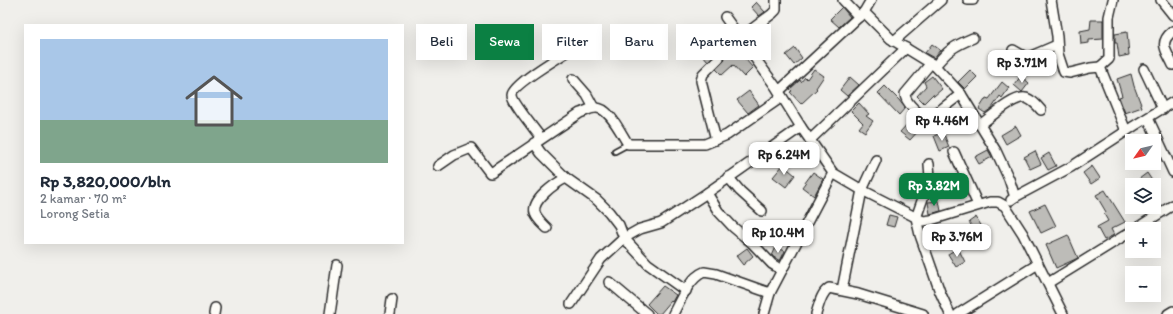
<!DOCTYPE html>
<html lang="id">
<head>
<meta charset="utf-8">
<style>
  :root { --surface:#fff; --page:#f6f6f7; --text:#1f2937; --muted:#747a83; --accent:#0b8043 }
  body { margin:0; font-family:Itim,sans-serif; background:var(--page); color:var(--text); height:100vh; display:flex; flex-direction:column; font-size:15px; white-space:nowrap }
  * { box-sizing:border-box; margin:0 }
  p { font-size:13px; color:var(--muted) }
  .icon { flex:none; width:22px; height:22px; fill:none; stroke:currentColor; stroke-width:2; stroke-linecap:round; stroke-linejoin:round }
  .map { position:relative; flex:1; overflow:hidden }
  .sheet { position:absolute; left:24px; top:24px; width:380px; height:220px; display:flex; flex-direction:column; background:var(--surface); border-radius:0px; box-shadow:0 4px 16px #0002 }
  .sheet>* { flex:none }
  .guide { position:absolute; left:416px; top:24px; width:380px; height:36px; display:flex; gap:8px }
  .needle { width:26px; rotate:236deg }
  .controls { position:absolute; left:1125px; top:134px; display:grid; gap:8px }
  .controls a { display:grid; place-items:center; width:36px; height:36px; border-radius:0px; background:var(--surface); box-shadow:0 4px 16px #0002; font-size:20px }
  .price { position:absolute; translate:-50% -34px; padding:0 9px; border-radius:8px; background:#fff; color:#222; font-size:13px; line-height:26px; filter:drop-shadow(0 1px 2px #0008) }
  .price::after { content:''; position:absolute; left:50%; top:24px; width:12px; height:9px; margin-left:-6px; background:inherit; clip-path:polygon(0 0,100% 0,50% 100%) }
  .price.active { background:var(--accent); color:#fff }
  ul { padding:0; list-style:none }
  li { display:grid; align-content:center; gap:8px; height:212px; padding:0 16px }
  li span { display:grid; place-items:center; height:124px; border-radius:0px; color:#555 }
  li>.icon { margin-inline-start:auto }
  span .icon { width:72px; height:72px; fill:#fffc; stroke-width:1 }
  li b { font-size:17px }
  .chip { padding:0 14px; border-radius:0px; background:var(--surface); box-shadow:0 4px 16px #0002; font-size:14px; line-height:36px }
  .chip.active { background:var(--accent); color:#fff }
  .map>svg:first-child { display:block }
</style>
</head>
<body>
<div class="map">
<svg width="1173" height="314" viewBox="0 0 1173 314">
  <rect width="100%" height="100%" fill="#f0efeb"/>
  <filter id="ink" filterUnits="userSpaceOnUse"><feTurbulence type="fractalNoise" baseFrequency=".025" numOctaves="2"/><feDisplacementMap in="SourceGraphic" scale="8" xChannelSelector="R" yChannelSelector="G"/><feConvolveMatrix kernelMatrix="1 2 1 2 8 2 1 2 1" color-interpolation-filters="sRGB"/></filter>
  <g filter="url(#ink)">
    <!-- building -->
    <g fill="#bdbcb8" stroke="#2b2b2b">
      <path d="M756,2L765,12L759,16L751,7Z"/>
      <path d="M842,7L850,17L839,27L830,19Z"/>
      <path d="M1091,20H1103V39L1089,40V43L1081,44L1080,31L1090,29Z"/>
      <path d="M1127,32L1129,55L1119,57L1117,43H1115V34Z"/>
      <path d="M932,44L940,50L934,58L925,53Z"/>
      <path d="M733,45L753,68L744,77L733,65L722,75L716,69L725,60L724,54Z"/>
      <path d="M711,46L717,53L708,61L702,54Z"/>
      <path d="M795,48L802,58L794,65L786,55Z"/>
      <path d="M814,69L824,76L816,88L817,89L801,104L790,92L792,91L790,89L800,80L801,82L805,77L807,79Z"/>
      <path d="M970,70L977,77L965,89L958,82Z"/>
      <path d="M1131,74L1134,86L1142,107L1125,113L1119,97L1122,96L1117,79Z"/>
      <path d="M932,76L942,89L934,96L933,94L924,103L917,96L926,86L924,82Z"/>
      <path d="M1021,76L1029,83L1022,92L1014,85Z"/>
      <path d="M850,77L859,85L847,96L840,90Z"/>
      <path d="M1002,82L1009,88L1002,98L1000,96L992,108L985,113L979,109L986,98L989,99Z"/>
      <path d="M885,86L899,100L905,108L899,115L878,93Z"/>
      <path d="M749,91L759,105L748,113L737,100Z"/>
      <path d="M859,103L869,114L866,116L873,121L865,132L859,128L863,123L851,111Z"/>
      <path d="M964,112L970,120L960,128L954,119Z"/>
      <path d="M910,121L920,129L910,140L900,132Z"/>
      <path d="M1016,126L1021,135L1006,144L1001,135Z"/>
      <path d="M943,132L949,147L940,151L934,136Z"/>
      <path d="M784,148L794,157L788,165L777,155Z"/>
      <path d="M988,150L992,157L979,164L975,157Z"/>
      <path d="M1035,151L1041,164L1030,169L1024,157Z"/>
      <path d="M1049,153L1056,166L1048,170L1041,158Z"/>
      <path d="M783,165L795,175L786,187L773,177Z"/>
      <path d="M1092,166L1100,178L1091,184L1083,173Z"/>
      <path d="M813,172L823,179L814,196L802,187Z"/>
      <path d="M1147,173L1155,185H1143L1139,179Z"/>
      <path d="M1105,190L1125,222L1111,229L1114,235L1104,240L1097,227L1108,221L1104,214L1106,212L1096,195Z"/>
      <path d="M939,201L941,211L930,214L928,202Z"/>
      <path d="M1045,204L1056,226L1041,233L1030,211Z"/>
      <path d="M889,215L897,217L894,227L886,225Z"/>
      <path d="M976,217L985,232L978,236L969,222Z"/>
      <path d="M1068,235L1078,258L1056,268L1046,245Z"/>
      <path d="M776,247L785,251L780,261L772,256Z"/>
      <path d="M747,248L753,256L743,265L736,256Z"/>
      <path d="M958,248L965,262L956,267L948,254Z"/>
      <path d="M663,286L676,295L672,302L671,301L660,314H657L647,304Z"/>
    </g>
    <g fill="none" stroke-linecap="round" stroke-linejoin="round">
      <!-- service casing -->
      <g stroke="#2b2b2b" stroke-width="8">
        <path id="service" d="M615,151L628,144"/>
      </g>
      <!-- minor casing -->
      <g stroke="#2b2b2b" stroke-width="12">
        <g id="minor">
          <path d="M843,0L859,17"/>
          <path d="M871,0L864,12L891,39L935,66L961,94L996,151L1009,179L1015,197"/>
          <path d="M968,0H973"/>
          <path d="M1051,0L1057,36L1058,54L1064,72L1070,73L1090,68L1100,67L1126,131"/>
          <path d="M1161,0L1173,15"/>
          <path d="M725,17L776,87L801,127L833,173L862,190L923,221L931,220L990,202H998L1005,206L1023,234L1063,314"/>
          <path d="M1173,31C1158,43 1166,50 1173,65"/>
          <path d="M740,38L772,14L776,10V0"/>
          <path d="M894,41L941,0"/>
          <path d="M1013,50L1025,57H1029L1057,45"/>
          <path d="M931,63L905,94C905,103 920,115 927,118L935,114L961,94"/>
          <path d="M935,66C948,50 954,46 973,38"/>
          <path d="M1100,67L1109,59V17L1113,0"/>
          <path d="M1144,69L1163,109"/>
          <path d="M573,79L587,95L594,108"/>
          <path d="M779,91L864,12"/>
          <path d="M1148,118L1173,172"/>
          <path d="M980,125C990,118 1014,95 1026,98C1032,100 1037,105 1041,110"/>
          <path d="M541,138C536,131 512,102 512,95C512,84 569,51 580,44"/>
          <path d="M716,140L701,81L703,74L719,58"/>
          <path d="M810,140L906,48"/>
          <path d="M534,143L541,153L566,178L597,200L609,212L619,225L624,238L648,264L686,291"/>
          <path d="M954,152L978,205"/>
          <path d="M929,164L930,178L916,218L920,235L940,292L950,314"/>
          <path d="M438,166L454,155L471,148L490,173H491L580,113C584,112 590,108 595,108C609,106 621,134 628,144H705L727,135L782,97"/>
          <path d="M728,177L740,191L762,211"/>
          <path d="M707,193L718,211L733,227L752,243L772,264L782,270"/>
          <path d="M1011,200L1015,197L1071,167L1134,126L1173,102"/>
          <path d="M547,228C542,223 537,219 535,213C531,200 556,183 566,178"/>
          <path d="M1135,229L1173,205"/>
          <path d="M609,282L647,314"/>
          <path d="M1048,283L1132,231"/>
          <path d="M842,290L862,190L876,160"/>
          <path d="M571,304L601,259L624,238L640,229L661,223L707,193L801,127"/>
          <path d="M214,314L215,308"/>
          <path d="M330,314L337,265"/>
          <path d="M390,314L392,299"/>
          <path d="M673,314C680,301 689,278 704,272L716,274L770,293"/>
          <path d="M764,314L770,293L833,173"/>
          <path d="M816,314C819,305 821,293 829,288L858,294L923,314"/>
          <path d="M958,314L1038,264"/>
          <path d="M1168,314L1173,311"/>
        </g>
      </g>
      <!-- service -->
      <use href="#service" stroke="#fdfcf7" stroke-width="4.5"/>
      <!-- minor -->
      <use href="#minor" stroke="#fdfcf7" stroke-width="9"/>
    </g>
  </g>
</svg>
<div class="controls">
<a><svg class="needle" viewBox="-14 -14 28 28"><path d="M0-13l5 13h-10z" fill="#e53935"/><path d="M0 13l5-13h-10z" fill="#747a83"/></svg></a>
<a><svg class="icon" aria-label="layers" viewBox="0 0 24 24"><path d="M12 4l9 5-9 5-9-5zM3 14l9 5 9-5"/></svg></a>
<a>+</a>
<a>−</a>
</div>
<b class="price" style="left:1022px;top:84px">Rp 3.71M</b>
<b class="price" style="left:942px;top:142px">Rp 4.46M</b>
<b class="price" style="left:784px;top:176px">Rp 6.24M</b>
<b class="price active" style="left:934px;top:207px">Rp 3.82M</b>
<b class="price" style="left:778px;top:254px">Rp 10.4M</b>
<b class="price" style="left:957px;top:258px">Rp 3.76M</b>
<div class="guide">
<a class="chip">Beli</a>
<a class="chip active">Sewa</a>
<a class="chip">Filter</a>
<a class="chip">Baru</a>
<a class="chip">Apartemen</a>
</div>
<section class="sheet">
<ul>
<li><span style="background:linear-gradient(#a9c7e8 65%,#7fa58c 0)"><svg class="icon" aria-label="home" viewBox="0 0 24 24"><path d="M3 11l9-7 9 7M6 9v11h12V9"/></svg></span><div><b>Rp 3,820,000/bln</b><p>2 kamar · 70 m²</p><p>Lorong Setia</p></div></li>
</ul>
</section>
</div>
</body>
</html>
